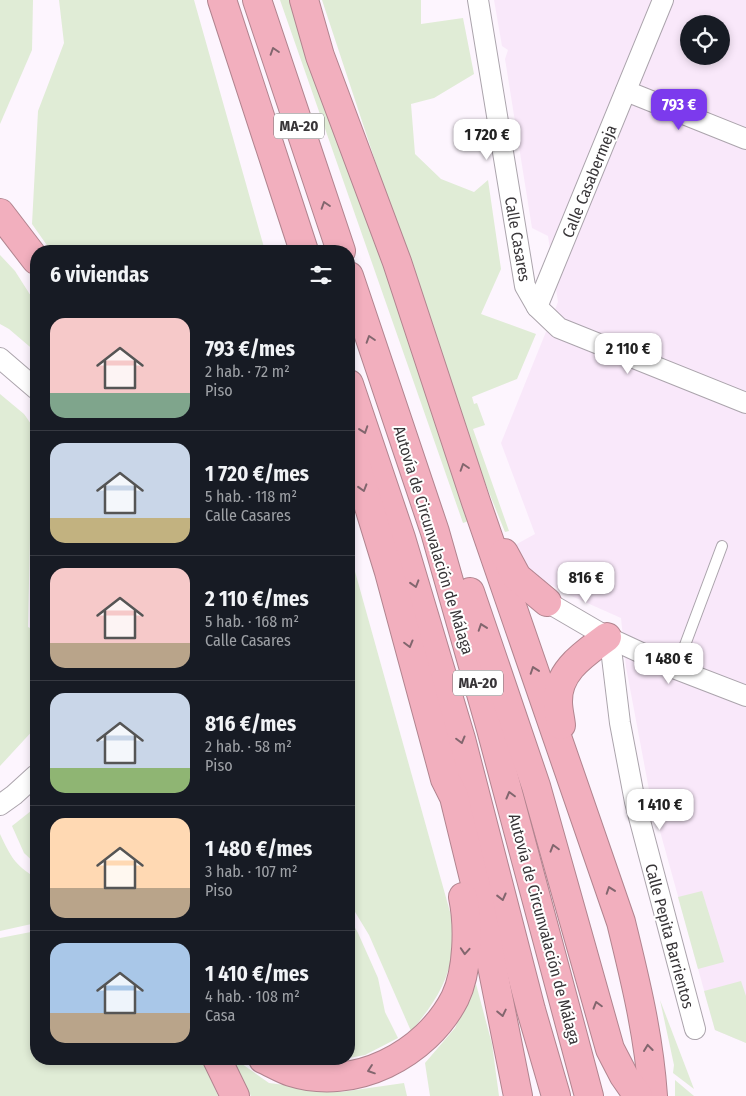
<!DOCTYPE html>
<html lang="es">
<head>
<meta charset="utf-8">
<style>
  :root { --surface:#171b24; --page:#20242c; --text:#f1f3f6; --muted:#9ea1a6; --line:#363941; --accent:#7c3aed }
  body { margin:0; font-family:"Fira Sans Condensed",sans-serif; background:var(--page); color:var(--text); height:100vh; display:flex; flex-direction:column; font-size:19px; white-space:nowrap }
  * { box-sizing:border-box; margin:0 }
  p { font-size:16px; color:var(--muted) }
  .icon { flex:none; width:28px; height:28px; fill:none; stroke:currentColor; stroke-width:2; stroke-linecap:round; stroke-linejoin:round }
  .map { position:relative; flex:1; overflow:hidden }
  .panel { position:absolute; left:30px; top:245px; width:325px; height:820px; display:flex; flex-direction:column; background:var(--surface); border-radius:20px; box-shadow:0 2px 8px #0003 }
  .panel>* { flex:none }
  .tools { position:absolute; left:680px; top:15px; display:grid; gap:10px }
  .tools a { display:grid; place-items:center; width:50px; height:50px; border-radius:50%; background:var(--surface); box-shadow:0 2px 8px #0003; font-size:25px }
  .price { position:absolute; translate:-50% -42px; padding:0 11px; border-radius:10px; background:#fff; color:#222; font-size:16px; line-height:32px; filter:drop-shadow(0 1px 2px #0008) }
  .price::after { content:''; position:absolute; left:50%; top:30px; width:15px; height:11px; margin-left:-8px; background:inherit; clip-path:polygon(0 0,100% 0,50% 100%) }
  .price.on { background:var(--accent); color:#fff }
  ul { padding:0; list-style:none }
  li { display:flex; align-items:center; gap:15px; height:125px; padding:0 20px }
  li+li { border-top:1px solid var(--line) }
  li span { display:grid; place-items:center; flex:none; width:140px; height:100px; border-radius:15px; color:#555 }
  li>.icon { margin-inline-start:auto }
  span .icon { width:60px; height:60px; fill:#fffc; stroke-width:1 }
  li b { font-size:21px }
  h2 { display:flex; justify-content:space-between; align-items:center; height:60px; padding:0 20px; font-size:21px }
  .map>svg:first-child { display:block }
</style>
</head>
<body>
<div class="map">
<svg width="746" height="1096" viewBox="0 0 746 1096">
  <rect width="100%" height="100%" fill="#fdf5fe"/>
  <!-- industrial -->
  <path fill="#f9e8fa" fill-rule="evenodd" d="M494,0H746V1043L715,1030L650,795L626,667L621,618L567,594L532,574L515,545L535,534L501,443L558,302L548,236L532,228L505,59L508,50L502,46ZM689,24H721V56H689Z"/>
  <!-- green -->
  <g fill="#e0ecd6">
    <path d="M0,0H33L32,50L0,124Z"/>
    <path d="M59,0H194L265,251H51L32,224L38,111L64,43Z"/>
    <path d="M280,0H296L315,61L469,521L463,523Z"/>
    <path d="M322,0H421V24L463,18L474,74L434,98L411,104L415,154L441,179L474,192L488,180L501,269L481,314L536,334L517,379L472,397L474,404L477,403L485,425L473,429L509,531L505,532L465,433Z"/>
    <path d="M0,255L15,271L36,304V352L9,329L0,324Z"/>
    <path d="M0,394L24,414L36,431V535L30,538L28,627L36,631V727L0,766Z"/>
    <path d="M349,550L452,919C452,929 453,940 452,950C450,981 431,1008 411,1031L369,935L349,902Z"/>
    <path d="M36,807V864L24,853L12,826Z"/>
    <path d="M0,834C11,857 14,864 36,878V923L0,931Z"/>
    <path d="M702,891L724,962L698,969L678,897Z"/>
    <path d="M349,917L358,933L378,978L385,1012L398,1038L365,1055L349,1058Z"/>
    <path d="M36,931V1059H202L218,1096H0V938Z"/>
    <path d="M741,981L746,996V1043L715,1030L704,991Z"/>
    <path d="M476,984L492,1044L499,1096H430L425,1063L455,1028Z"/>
    <path d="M660,1000L694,1089L673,1073L674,1065Z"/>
    <path d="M231,1059H235L269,1083L341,1092L404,1083L407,1096H251Z"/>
    <path d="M675,1080L694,1096H675Z"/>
  </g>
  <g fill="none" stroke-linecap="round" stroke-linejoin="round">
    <!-- lane casing -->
    <g stroke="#aba4ac" stroke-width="12">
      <path id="lane" d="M676,669L722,546"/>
    </g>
    <!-- street casing -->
    <g stroke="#aba4ac" stroke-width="22">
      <g id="street">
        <path d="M478,0L525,286L537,307L559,328L746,403"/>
        <path d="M626,91L746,139"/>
        <path d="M537,307L663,0"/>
        <path d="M0,358L36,389"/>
        <path d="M547,602L607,637L676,669L746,696"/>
        <path d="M607,637L612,657L620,723L635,802L695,1029"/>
        <path d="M0,805L14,795L36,775"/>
      </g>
    </g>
    <!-- highway casing -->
    <g stroke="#b1848f" stroke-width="30">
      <g id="highway">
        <path d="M222,0L304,251"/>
        <path d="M257,0L341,251"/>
        <path d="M304,0L320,56L397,262L476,502L621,922C635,979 649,1036 653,1096"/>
        <path d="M0,213L36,260"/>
        <path d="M349,276L435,532L491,729L589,1096"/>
        <path d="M349,384L401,538L461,739L531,1010L556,1096"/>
        <path d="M349,442L389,572L445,779L454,797L477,891L518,1096"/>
        <path d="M504,553L517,577L547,602"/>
        <path d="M470,592L536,786L610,1049L624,1076L638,1096"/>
        <path d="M561,725C560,717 558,709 558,702C557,670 586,653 607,637"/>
        <path d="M217,1059L235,1096"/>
        <path d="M263,1059C272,1063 282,1069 291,1072C354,1092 426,1055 455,998C468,971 469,926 463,897"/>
      </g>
    </g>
    <!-- lane -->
    <use href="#lane" stroke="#fff" stroke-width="10"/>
    <!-- street -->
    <use href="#street" stroke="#fff" stroke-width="20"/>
    <!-- highway -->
    <use href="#highway" stroke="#f2afbe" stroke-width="28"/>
  </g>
  <!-- one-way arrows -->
  <defs><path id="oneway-chevron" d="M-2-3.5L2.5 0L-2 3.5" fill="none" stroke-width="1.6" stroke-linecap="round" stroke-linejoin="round" transform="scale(1.25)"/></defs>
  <g stroke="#82666e">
    <use href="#oneway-chevron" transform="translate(274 51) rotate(-108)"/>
    <use href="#oneway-chevron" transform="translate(325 205) rotate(-108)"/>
    <use href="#oneway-chevron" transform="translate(370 339) rotate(-108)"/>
    <use href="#oneway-chevron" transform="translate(364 430) rotate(71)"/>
    <use href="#oneway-chevron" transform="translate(464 467) rotate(-108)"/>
    <use href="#oneway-chevron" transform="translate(363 488) rotate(73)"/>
    <use href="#oneway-chevron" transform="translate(415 584) rotate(73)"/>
    <use href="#oneway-chevron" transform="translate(482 627) rotate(-109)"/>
    <use href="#oneway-chevron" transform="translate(409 644) rotate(75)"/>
    <use href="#oneway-chevron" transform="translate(534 670) rotate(-109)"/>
    <use href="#oneway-chevron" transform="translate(461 740) rotate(75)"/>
    <use href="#oneway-chevron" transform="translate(510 795) rotate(-105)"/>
    <use href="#oneway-chevron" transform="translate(554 848) rotate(-106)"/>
    <use href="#oneway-chevron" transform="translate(610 890) rotate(-109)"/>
    <use href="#oneway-chevron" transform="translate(502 897) rotate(76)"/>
    <use href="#oneway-chevron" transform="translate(465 951) rotate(94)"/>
    <use href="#oneway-chevron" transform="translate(597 1005) rotate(-106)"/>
    <use href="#oneway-chevron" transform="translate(502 1013) rotate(78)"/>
    <use href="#oneway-chevron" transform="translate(648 1048) rotate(-97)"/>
    <use href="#oneway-chevron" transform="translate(371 1070) rotate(161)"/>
  </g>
  <g text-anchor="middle" stroke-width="4" stroke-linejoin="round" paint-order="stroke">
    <!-- shield labels -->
    <g fill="#fff" stroke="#747274" stroke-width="1">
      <rect x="274" y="113.5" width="50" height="25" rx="4"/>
      <rect x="453" y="670.5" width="50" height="25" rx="4"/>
    </g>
    <g font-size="15" font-weight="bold" fill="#383538">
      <text x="299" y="131">MA-20</text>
      <text x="478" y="688">MA-20</text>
    </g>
    <!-- street labels -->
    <g font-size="16" fill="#383538" stroke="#fff">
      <text transform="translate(589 181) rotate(-68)" y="6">Calle Casabermeja</text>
      <text transform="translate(518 239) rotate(80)" y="6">Calle Casares</text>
      <text transform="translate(434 540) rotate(73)" y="6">Autovía de Circunvalación de Málaga</text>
      <text transform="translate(545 929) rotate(75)" y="6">Autovía de Circunvalación de Málaga</text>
      <text transform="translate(670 936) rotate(75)" y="6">Calle Pepita Barrientos</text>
    </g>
  </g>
</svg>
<div class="tools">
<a><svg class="icon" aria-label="locate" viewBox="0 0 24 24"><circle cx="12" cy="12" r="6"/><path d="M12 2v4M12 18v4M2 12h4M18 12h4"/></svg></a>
</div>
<b class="price on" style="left:679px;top:131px">793 €</b>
<b class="price" style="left:487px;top:161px">1 720 €</b>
<b class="price" style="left:628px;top:375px">2 110 €</b>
<b class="price" style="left:586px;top:604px">816 €</b>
<b class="price" style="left:669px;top:685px">1 480 €</b>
<b class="price" style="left:660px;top:831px">1 410 €</b>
<section class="panel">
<h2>6 viviendas<svg class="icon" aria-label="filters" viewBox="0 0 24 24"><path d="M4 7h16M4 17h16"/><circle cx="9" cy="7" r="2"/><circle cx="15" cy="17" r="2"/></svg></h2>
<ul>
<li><span style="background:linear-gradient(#f6c9c9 75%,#7fa58c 0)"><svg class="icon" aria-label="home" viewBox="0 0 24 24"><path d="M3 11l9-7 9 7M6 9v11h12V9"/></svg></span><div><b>793 €/mes</b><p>2 hab. · 72 m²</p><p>Piso</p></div></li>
<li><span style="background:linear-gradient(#c9d6e8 75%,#c2b280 0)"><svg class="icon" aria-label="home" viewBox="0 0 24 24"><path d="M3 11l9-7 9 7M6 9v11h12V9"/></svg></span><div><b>1 720 €/mes</b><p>5 hab. · 118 m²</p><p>Calle Casares</p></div></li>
<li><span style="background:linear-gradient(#f6c9c9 75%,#b9a48a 0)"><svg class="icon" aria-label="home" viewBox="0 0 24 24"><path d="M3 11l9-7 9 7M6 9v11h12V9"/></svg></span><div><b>2 110 €/mes</b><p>5 hab. · 168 m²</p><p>Calle Casares</p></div></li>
<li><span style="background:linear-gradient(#c9d6e8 75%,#8fb573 0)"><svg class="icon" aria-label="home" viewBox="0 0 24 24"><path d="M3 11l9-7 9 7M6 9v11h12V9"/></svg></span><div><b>816 €/mes</b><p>2 hab. · 58 m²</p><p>Piso</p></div></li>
<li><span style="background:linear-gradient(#ffd9b3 70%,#b9a48a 0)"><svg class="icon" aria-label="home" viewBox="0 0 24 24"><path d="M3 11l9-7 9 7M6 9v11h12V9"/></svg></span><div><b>1 480 €/mes</b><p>3 hab. · 107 m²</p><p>Piso</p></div></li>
<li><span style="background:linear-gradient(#a9c7e8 70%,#b9a48a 0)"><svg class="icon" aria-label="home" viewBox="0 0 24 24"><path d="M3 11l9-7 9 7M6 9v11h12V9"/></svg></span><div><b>1 410 €/mes</b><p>4 hab. · 108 m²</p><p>Casa</p></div></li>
</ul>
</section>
</div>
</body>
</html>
